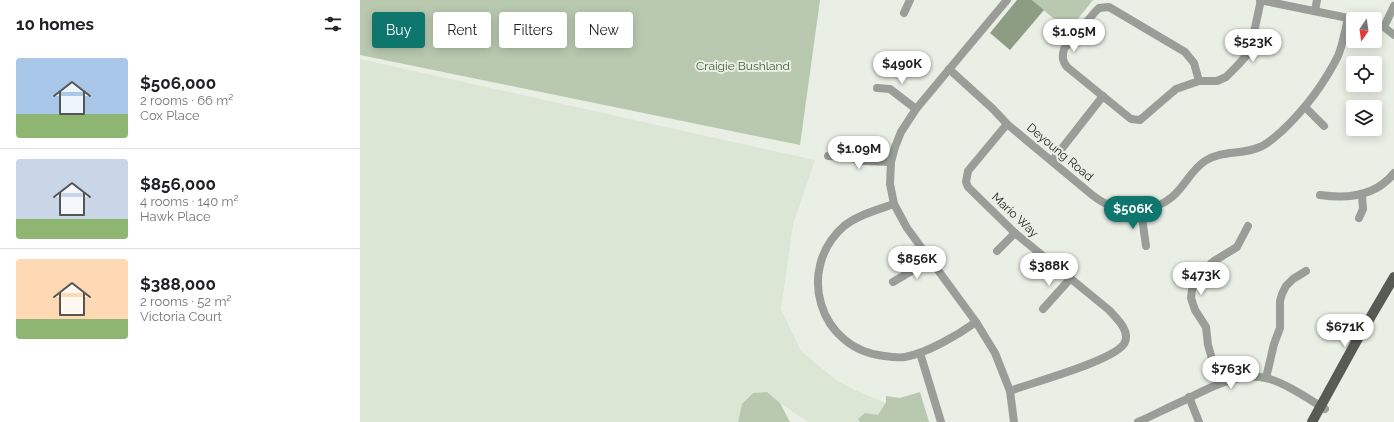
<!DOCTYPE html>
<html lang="en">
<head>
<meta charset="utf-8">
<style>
  :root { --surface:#fff; --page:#f6f6f6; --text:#202124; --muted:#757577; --line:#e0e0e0; --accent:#0f766e }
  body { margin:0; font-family:Raleway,sans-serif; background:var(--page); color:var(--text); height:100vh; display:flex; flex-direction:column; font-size:15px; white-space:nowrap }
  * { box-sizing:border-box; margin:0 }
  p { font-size:13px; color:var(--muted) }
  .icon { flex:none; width:22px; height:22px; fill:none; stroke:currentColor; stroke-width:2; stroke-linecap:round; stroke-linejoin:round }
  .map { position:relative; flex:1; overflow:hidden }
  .sheet { display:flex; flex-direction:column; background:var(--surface); width:360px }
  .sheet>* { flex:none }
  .hud { position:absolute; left:12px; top:12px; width:380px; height:36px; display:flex; gap:8px }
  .needle { width:26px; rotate:193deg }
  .tools { position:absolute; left:986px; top:12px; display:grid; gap:8px }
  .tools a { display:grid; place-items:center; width:36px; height:36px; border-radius:4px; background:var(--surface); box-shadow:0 2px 10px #0003; font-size:20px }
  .price { position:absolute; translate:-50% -34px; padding:0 9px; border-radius:14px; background:#fff; color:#222; font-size:13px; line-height:26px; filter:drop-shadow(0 1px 2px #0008) }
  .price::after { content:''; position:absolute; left:50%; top:24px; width:12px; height:9px; margin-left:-6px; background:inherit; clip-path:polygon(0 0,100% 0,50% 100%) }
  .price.on { background:var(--accent); color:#fff }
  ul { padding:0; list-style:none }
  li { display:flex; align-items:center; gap:12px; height:100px; padding:0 16px }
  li+li { border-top:1px solid var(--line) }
  li span { display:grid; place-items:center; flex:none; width:112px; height:80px; border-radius:4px; color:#555 }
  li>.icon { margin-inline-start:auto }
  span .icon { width:48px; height:48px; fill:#fffc; stroke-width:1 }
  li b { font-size:17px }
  h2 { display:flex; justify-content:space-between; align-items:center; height:48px; padding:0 16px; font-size:17px }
  .tag { padding:0 14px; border-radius:4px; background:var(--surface); box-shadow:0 2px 10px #0003; font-size:14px; line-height:36px }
  .tag.on { background:var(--accent); color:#fff }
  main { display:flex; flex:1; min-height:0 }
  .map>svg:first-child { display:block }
</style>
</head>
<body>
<main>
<section class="sheet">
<h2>10 homes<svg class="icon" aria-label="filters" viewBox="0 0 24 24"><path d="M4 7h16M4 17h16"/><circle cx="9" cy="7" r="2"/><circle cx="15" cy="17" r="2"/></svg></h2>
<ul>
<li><span style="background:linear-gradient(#a9c7e8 70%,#8fb573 0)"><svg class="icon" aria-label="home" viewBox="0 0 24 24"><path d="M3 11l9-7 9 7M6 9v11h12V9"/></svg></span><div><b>$506,000</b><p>2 rooms · 66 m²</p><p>Cox Place</p></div></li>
<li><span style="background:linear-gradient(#c9d6e8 75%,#8fb573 0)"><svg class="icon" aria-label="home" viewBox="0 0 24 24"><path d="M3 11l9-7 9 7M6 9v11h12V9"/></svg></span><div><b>$856,000</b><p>4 rooms · 140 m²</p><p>Hawk Place</p></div></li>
<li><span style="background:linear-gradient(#ffd9b3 75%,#8fb573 0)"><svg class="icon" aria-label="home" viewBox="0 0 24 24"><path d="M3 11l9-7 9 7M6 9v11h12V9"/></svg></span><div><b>$388,000</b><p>2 rooms · 52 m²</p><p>Victoria Court</p></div></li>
</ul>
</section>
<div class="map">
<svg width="1034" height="422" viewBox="0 0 1034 422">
  <rect width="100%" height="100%" fill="#e9efe5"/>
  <!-- built -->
  <path fill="#dbe6d5" d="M0,59L455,160L433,224L421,309L441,351L476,380L495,390L525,403L518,415L499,419L500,422H448L420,403L407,392L393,393L382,404L378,422H0Z"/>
  <!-- green -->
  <g fill="#b9c9b0">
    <path d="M0,0H460L440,145L0,55Z"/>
    <path d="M672,0H733L708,31Z"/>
    <path d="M407,392L420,403L430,422H378L382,404L393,393Z"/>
    <path d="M560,392L569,422H500L498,419L505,413L518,415L526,402V396L540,398Z"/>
  </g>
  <!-- water -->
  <path fill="#8d9d84" d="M657,0H672L684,10L650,50L630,33Z"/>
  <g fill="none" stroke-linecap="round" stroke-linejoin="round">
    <!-- minor -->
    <g stroke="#9a9d98" stroke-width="8">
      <path d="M647,0L556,109L541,132L535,147L531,162L530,184L534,204L547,228L616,322L635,353L650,391L654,422"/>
      <path d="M900,0L993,19"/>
      <path d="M955,11L957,0"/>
      <path d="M544,13L550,0"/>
      <path d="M1015,24L1024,27L1034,35"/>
      <path d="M1024,27L1034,6"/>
      <path d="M589,69L633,109L647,124L731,194C736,198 741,202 747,204C768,214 794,212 812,197C825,186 831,170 845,161C862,150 882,155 900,147C908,144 915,137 922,131C944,110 964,84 978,56C983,44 985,31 988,18"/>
      <path d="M839,81L834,63L825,52L749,7L739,8L735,12L704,49C702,57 702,60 707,67L771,119L780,120L816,89L839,81H857L866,77L877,66L887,55L891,46L901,0"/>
      <path d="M517,88L530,89L556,109"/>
      <path d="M945,107L964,126"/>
      <path d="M647,124L608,171L606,182L608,187L655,233L749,310C756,318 770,330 765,342C758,360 670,383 650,391"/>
      <path d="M468,156L488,157L504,161L531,162"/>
      <path d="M692,161L743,96"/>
      <path d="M960,195C987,199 1016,196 1034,173"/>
      <path d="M534,204C517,210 498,215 484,226C435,269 459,349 524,356C531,357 539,358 545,357C567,353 598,335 616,322"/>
      <path d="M781,211L786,246"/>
      <path d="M999,218L1003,209L1002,195"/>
      <path d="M637,251L655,233"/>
      <path d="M533,282L570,260"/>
      <path d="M683,309L710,279"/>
      <path d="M560,353L581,422"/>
      <path d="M906,378L914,344L920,328V301L922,294L926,286L933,279L946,271"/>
      <path d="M859,383L848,345L846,327L835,310L831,298L832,290L839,274L854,261L877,247L888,226"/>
      <path d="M829,397L839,422"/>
      <path d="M778,422C794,415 809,407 825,400C849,388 877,372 906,378C924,382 949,399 965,409"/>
    </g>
    <!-- major -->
    <path stroke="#575b54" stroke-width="10" d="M952,422L996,342L1034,277"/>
  </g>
  <g text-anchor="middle" stroke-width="4" stroke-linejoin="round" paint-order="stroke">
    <!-- park labels -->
    <g font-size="12" fill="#455e35" stroke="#e9efe5">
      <text x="383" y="70">Craigie Bushland</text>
    </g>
    <!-- street labels -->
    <g font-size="12" fill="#252724" stroke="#e9efe5">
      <text transform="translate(700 152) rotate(40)" y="4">Deyoung Road</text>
      <text transform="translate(655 215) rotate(43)" y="4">Mario Way</text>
    </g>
  </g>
</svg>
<div class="tools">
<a><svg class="needle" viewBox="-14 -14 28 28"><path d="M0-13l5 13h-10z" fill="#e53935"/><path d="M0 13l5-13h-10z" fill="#757577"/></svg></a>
<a><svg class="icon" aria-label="locate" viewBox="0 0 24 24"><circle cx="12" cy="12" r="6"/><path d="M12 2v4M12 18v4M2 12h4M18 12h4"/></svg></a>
<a><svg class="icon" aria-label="layers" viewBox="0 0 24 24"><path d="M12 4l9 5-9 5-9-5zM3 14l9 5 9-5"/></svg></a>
</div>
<b class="price" style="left:714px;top:53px">$1.05M</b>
<b class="price" style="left:893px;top:63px">$523K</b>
<b class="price" style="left:542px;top:85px">$490K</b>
<b class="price" style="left:499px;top:170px">$1.09M</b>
<b class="price on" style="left:773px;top:230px">$506K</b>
<b class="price" style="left:557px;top:280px">$856K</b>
<b class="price" style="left:689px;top:287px">$388K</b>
<b class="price" style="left:841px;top:296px">$473K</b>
<b class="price" style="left:985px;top:348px">$671K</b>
<b class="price" style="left:871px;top:390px">$763K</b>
<div class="hud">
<a class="tag on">Buy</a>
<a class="tag">Rent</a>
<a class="tag">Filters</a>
<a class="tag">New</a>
</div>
</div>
</main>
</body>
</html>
